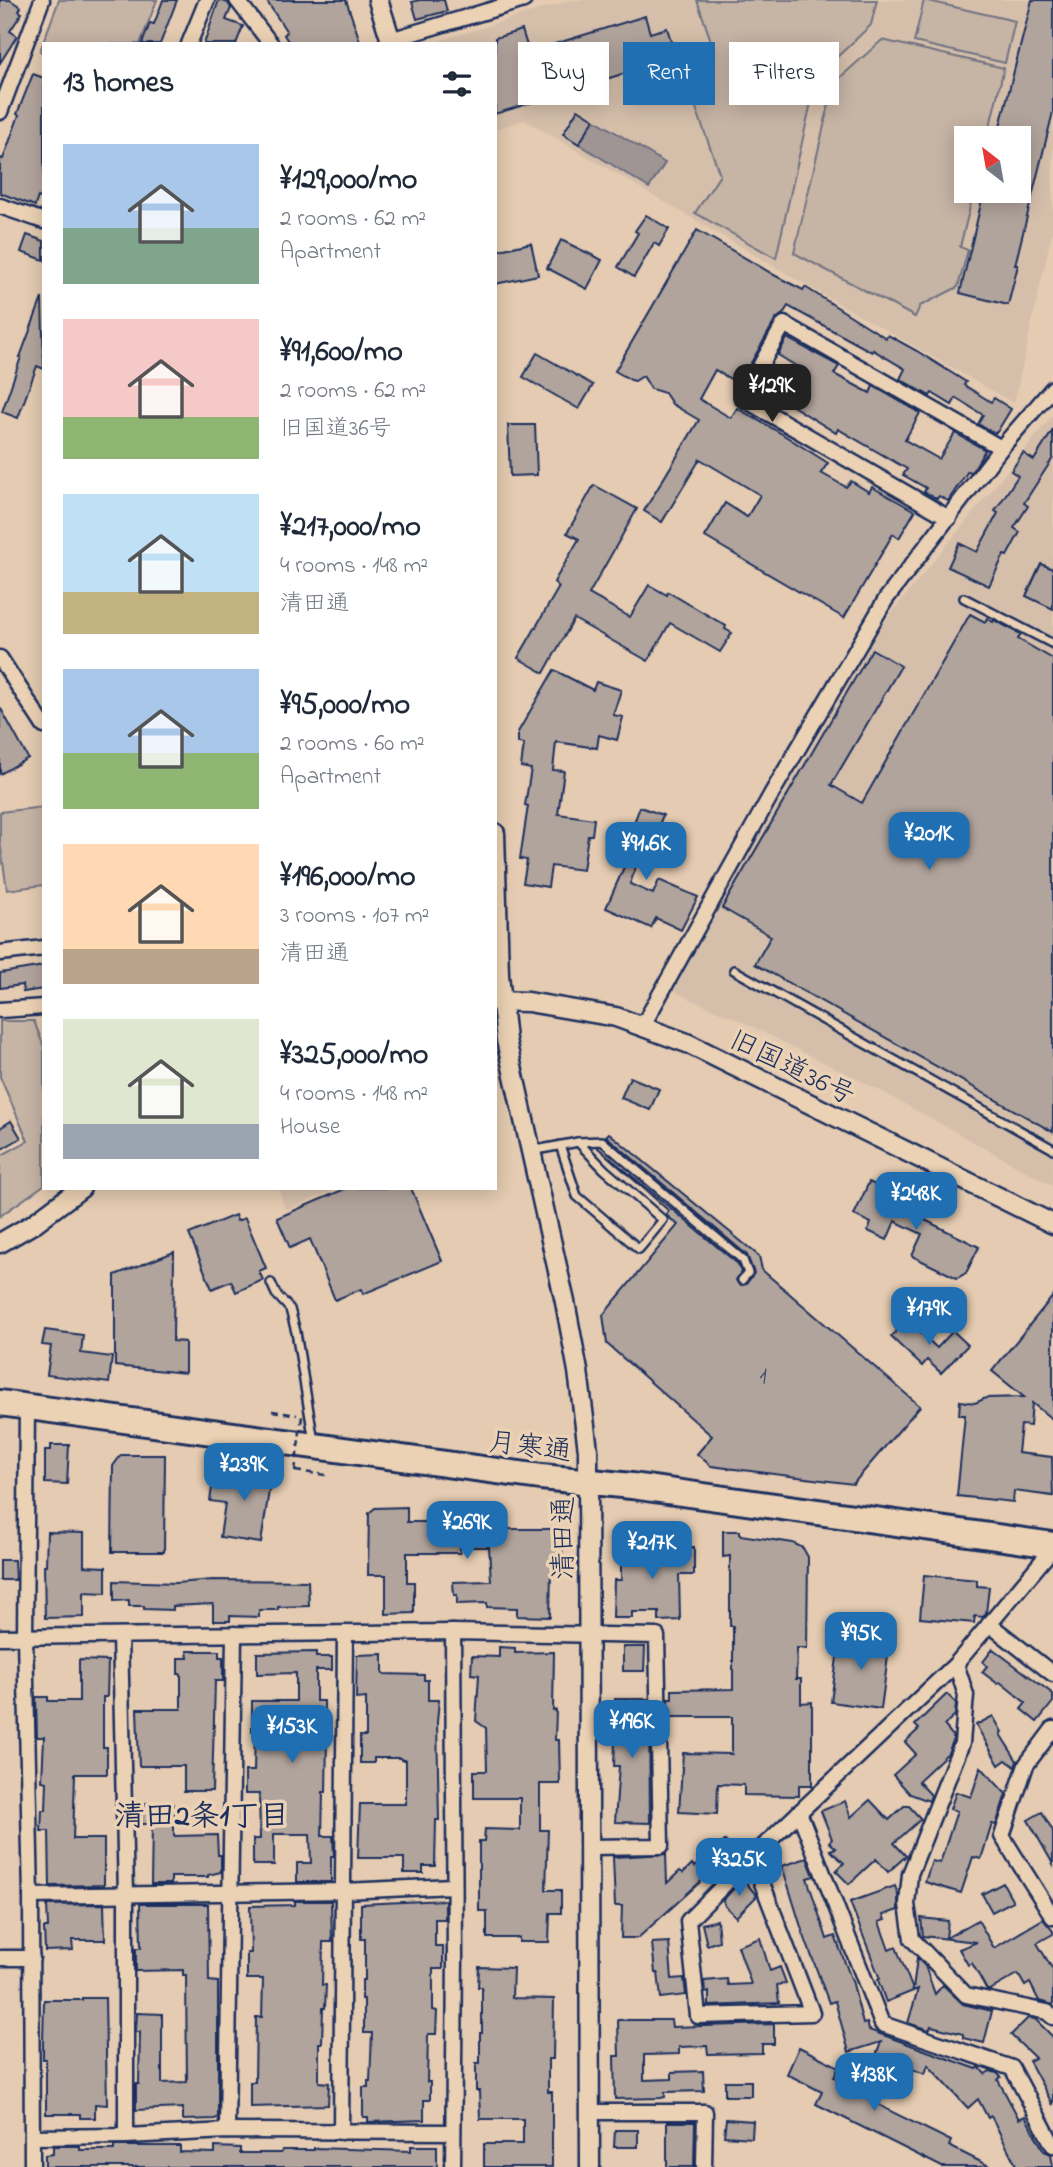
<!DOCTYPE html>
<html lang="en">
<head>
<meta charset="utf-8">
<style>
  :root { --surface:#fff; --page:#f2f2f3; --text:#1f2937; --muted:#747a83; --accent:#1f6fb2 }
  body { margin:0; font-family:"Indie Flower","Klee One",sans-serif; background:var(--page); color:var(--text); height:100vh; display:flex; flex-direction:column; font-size:26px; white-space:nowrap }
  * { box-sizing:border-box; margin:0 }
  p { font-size:23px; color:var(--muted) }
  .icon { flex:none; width:38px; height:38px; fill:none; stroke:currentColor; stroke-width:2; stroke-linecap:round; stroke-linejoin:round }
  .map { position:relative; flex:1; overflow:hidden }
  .details { position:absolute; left:42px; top:42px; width:455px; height:1148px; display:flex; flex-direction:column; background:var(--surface); border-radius:0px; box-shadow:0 4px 18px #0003 }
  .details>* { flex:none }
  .top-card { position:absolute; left:518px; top:42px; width:429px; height:63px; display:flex; gap:14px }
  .needle { width:46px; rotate:329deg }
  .buttons { position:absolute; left:954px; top:126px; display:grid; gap:14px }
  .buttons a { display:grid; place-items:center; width:77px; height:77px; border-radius:0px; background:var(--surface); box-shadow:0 4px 18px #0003; font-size:35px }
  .price { position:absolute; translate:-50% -60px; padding:0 16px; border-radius:14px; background:var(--accent); color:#fff; font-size:23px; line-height:46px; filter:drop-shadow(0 2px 4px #0008) }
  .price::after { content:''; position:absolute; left:50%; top:42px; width:21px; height:16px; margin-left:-10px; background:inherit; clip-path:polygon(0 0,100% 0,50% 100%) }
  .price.active { background:#222; color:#fff }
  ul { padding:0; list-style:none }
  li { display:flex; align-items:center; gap:21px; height:175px; padding:0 21px }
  li span { display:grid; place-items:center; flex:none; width:196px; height:140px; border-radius:0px; color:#555 }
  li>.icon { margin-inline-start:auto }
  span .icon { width:84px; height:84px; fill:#fffc; stroke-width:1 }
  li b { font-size:30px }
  h2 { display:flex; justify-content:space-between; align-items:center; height:84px; padding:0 21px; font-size:30px }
  .tag { padding:0 24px; border-radius:0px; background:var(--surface); box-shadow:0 4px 18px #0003; font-size:24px; line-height:63px }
  .tag.active { background:var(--accent); color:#fff }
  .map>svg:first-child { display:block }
</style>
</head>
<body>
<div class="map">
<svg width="1053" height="2167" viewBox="0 0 1053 2167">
  <rect width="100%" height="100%" fill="#e4cbb1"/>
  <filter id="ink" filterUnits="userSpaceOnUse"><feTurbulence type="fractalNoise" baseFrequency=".0143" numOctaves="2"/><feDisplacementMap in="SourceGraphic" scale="14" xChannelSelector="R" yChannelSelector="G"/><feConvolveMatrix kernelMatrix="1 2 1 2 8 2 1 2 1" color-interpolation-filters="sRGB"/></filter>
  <g filter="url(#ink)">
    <!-- built -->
    <g fill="#d5bfab" fill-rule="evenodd">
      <path d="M571,0H1053V228L1014,403L780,270L525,120L495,129V44H429ZM966,138H1018V191H966Z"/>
      <path d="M1053,415V1186L881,1091L741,1021L679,994L672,986L884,622Z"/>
      <path d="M278,1188H339L286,1210Z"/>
    </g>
    <!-- green -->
    <g fill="#c6b4a5" stroke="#707282" stroke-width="2">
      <path d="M59,0H157L140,44H44V53L40,51Z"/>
      <path d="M697,0H877L871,25L817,76L776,258L695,213L720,175L681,66L715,53Z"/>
      <path d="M924,0L1015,21L1005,63L914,42Z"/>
      <path d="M882,40L1004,68L987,138H966V191H974L960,247L968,250L958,287L920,306L915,317L794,253L834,83Z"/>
      <path d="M44,807V885L7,890L0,842V812Z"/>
      <path d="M0,1021H34L44,1047V1185L0,1216V1156L28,1141L0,1077Z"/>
    </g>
    <!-- water -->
    <path fill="#9f9595" stroke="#6a6c7f" stroke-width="2" d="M594,119L665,163L649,188L579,144Z"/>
    <!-- building -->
    <g fill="#b1a49c" stroke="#1b2f5e" stroke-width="2">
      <path d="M0,0H10L21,7L19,11L22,13L10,31L17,36L0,63Z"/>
      <path d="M163,0H177L160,44H142L150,23L154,24Z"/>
      <path d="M219,0L228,3L231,8L226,20L243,26L236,44H204Z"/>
      <path d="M266,0H346L361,44H290L284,35L287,32Z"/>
      <path d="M419,0H444L447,11L417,19L412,2Z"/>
      <path d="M1032,0H1053V112L1015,265H1018L1008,305L960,293L984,191H1018V138H997Z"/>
      <path d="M645,16L650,33L667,28L676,57L495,114V38L522,30L529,52Z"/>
      <path d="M33,74L44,78V199L38,197L35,206L0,193V158L3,159L19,115L17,114Z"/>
      <path d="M578,109L594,119L579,144L563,134Z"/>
      <path d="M646,215L669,229L659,246L654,243L634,277L618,267L638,233L635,231Z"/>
      <path d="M697,230L776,276L803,290L805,287L886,338L888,335L917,351L966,382L964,385L991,402L994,398L1011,409L997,432L994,433L978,424L983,415L956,398L952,405L932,393L930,396L900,379L905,369L873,350L872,352L788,306L783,314L776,319L739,384L715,370L699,399L731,418L737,408L782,434L828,463L821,473L846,487L851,481L869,492L872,487L915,511L899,538L893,534L844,618L705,537L725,503L747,517L760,495L700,459L662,522L644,511L699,420L672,404L665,393L651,389L643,376L635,381L631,380L615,371Z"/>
      <path d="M27,235L44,241V260L21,252Z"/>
      <path d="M561,240L602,260L587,289L547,268Z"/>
      <path d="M531,243L538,275L495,284V251Z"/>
      <path d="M42,298L44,369L37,366L18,418L2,412L21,357H20Z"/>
      <path d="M787,338L839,366L834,374L870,393L873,386L920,413L905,440L939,459L955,433L985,450L975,467L971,472L968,471L948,501L939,496L937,499L924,492L926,488L903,475L907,469L838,429L836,433L791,405L809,374L778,355Z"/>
      <path d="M537,353L593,385L579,409L523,377Z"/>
      <path d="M508,425H535L537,475L510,476Z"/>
      <path d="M1053,430V458L1024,503L1028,506L1014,528L1020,532L1007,556L1004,555L989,586L948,567L959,543L977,552L998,513L995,511L1018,476L1011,471L1023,453L1034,460Z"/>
      <path d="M594,485L637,509L589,594L630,617L649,585L667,595L668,592L726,626L725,629L732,633L720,652L670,623L648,661L574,619L544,673L518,658L559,587L554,582L579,539L567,533Z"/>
      <path d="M1041,564L1053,569V609L1026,596Z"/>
      <path d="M970,614L985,622L987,618L993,622L994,620L1021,634L1018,639L1053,659V1132L755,964L771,936L722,908L872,649L901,666L831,785L862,803Z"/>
      <path d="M554,670L593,690L596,682L621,690L613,715L623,717L617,740L599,735L597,748L556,742L553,770L564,771L558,814L594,819L592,835H588L583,870L551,866L548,887L523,883L527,860L520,859L528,806L525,805L531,769L521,767L524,744L518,743V732Z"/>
      <path d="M0,707L28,758L0,774Z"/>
      <path d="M640,807L663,815L654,837L647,835L630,884L653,894L659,880L698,897L681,930L656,918L651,928L606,908L624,867L610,862L620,835L628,838Z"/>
      <path d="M44,966V989L23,992L22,985L0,988V973Z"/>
      <path d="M630,1077L659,1089L650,1110L621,1098Z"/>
      <path d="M11,1121L21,1138L0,1150V1128Z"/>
      <path d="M609,1133L759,1256L762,1270L920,1406L853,1484L711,1466L697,1454L712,1436L607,1344L603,1315L678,1225L666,1215L669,1211L597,1147L738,1264L741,1272L736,1280L739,1285L746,1284L754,1273L747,1255L606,1136Z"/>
      <path d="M869,1182L905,1199L901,1208L979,1247L966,1273L957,1278L912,1256L922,1234L895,1221L887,1240L868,1231L871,1223L854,1215Z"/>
      <path d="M347,1188H411L442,1261L363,1294L361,1289L335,1300L310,1239L290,1248L277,1218Z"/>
      <path d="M235,1215L237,1221L245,1218L266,1268L259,1271L263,1280L236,1292L231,1281L212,1289L189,1234Z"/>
      <path d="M174,1252L173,1341L185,1342V1373L115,1366V1275Z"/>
      <path d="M1053,1296V1420L1032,1403L1030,1426L1021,1425L1018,1453L1052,1457L1053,1496L1014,1491L1013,1502L957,1496L965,1415H959L960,1401L975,1403L986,1398L1024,1397L992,1371Z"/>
      <path d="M907,1320L937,1348L953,1331L968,1345L941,1373L927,1360L922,1366L891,1337Z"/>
      <path d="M45,1330L83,1335L81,1353L112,1357L109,1383L47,1375L51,1346L42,1345Z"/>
      <path d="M51,1445H69L67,1484L45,1483V1450H51Z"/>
      <path d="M121,1455H165L164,1552H112L113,1466Z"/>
      <path d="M231,1465L272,1471L261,1543L220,1537L225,1503L210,1501L213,1481L228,1484Z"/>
      <path d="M407,1507V1522H470V1529H563L562,1572H551L550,1617L517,1616V1608L487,1607V1603L457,1604V1595H454L453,1582L491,1581L489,1547H460V1553H407V1582H414V1613L386,1614V1575H368L369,1513L375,1508Z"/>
      <path d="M723,1531H740V1535L793,1543L803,1548L808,1557L807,1648H797L796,1679H801V1703L812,1702V1785H799V1796L744,1795V1785L718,1784L717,1814L679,1812L683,1753L732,1754V1717H668V1699H672V1690L733,1689V1626H730V1556L723,1557Z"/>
      <path d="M47,1532L84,1533V1566L106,1567V1593L84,1592V1617L45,1618L44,1565H46Z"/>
      <path d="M694,1547V1575H679L680,1620L659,1621V1612H632V1618H613L614,1580H621V1548Z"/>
      <path d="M0,1560H14L15,1580H0Z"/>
      <path d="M924,1575L977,1580V1586L989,1587L986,1613L983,1617L975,1616L974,1623L920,1618Z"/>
      <path d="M213,1580L308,1581L309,1606L278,1607V1610H259V1617L230,1616V1621H213V1604L173,1606V1610L144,1609V1606H129V1600L114,1601V1581L176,1583Z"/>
      <path d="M840,1635L890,1641L881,1709L831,1702Z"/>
      <path d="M499,1647L515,1648V1653L554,1652L553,1710H556L555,1740H559L560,1784H540V1830H548L546,1890H561V1913H550L549,1942H519V1938H487V1911H479V1841H484L485,1829L520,1830V1798H474V1771H487L486,1728L476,1721L479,1675L471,1674L472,1656L499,1657Z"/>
      <path d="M623,1647H645L644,1671H623Z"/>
      <path d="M993,1649L1053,1694V1702L1037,1722L1021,1709L1026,1703L1000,1682L998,1684L982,1672L987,1666L983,1662Z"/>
      <path d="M187,1651H219V1657H223V1681H215L212,1791H184V1766H139L137,1709H181V1674H178V1658H188Z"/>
      <path d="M316,1652V1657H332V1670H316V1701H324V1736H327L326,1792H323L322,1836H333L334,1856H331V1882H297V1863H311L310,1834H274V1865H253V1839H260L259,1794H245V1771H254L255,1731H252V1701H296V1673L257,1674V1653Z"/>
      <path d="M383,1654V1674L424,1675V1680H428V1700H439L437,1722L439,1820H436L435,1866H423V1873H404V1858H358L360,1804H406V1760H401V1758H374V1763H360V1736H366V1698L356,1699L357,1655Z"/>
      <path d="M79,1660L108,1661L107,1697H103V1747H107V1774H75L74,1807L73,1839H104V1885L50,1886L49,1831H41L42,1810H46L47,1782L42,1781L44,1737H37L36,1697H48V1701H79Z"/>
      <path d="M947,1694L956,1703L955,1715L944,1725L953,1736V1741L948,1753L918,1781L931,1795L929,1801L910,1794L893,1775L916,1754L905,1742L919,1729L915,1725Z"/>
      <path d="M615,1699H649L650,1823L615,1822L619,1766H614L615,1741H611V1722H615Z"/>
      <path d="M993,1716L1002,1732L1000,1734L1017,1761L1015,1767L1006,1760L999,1765L976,1725Z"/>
      <path d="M981,1767L1006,1794L996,1825L992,1824L981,1859L973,1857L961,1893L925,1882L932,1861L940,1863L957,1811L950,1809L956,1792L971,1797Z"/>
      <path d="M870,1800L889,1820L904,1806H909L921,1819L894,1843L906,1856L888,1872L876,1859L849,1884L836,1871L844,1863L830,1850L836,1848L829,1842L832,1839L821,1811L845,1801L851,1817Z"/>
      <path d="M134,1803L174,1804V1836L217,1835L218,1855H221V1872L208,1875V1877H171V1884H151L152,1824H134Z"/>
      <path d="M1042,1812L1053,1831V1864L1028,1820Z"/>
      <path d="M725,1841L739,1856L714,1881L708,1875L638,1938H621L622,1906H615L613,1857L666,1854L667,1883L680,1871L683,1873L692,1864L695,1867Z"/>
      <path d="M807,1858L814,1876L807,1878L827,1939L835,1936L853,1984L863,2024L867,2023L869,2030L977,2069L979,2067L985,2074L990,2071L997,2073L1001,2077L998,2080L1019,2119L1025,2116L1044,2151L1051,2154L1053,2167H1017L991,2116L988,2118L978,2099L968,2108L928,2065L925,2074L876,2056L881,2042L849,2052L835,2001L829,2003L802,1930L782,1866Z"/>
      <path d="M743,1879L757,1896L736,1917L725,1906L723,1900Z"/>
      <path d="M1003,1883L1013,1901L992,1912L982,1894Z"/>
      <path d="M895,1886L898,1895V1910L883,1915L885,1920L879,1922L889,1950L896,1947L913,1990L917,1958L925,1966L935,1994L943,1985L963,2004L992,2011L984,2043L963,2038V2034L931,2026L929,2030L908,2023L918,1989L886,2002L878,1980L880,1979L850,1902Z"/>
      <path d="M445,1900V1919H435V1946H443V1969H433V2010L437,2011L436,2034H428L427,2082H430V2100H424V2120L368,2122V2117H363V2087H368V2081H370L372,2033H364V1999H362V1980H365V1939H361V1904Z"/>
      <path d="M295,1901H331L332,1942H323L322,1985H326L325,2008H323L322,2043H319V2082L329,2083L328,2105L250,2107V2082H255L256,2017H262L263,1979H247V1953H251L250,1906L295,1905Z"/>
      <path d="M104,1904L105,1940H72L73,1950L45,1951L44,1928H48L47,1905Z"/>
      <path d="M140,1904H208L209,1981L218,1982V2117L215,2119L183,2120V2108L136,2110V2084H139L140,2032H136L137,2013L162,2014V2083L187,2082L186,1975H183V1970L136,1971V1948H141Z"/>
      <path d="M921,1918L948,1921L946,1938L978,1920L994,1948L1043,1919L1053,1931V1934L1037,1943L1053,1970V2005L1039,2001L1030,1983L1025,1986L1018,1974L990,1990H987L972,1963L968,1965L959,1949L977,1942L923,1936Z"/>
      <path d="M717,1920L719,1941L707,1945L702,1924Z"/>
      <path d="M760,1938L770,1971L780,1967L786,1983L777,1985L779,2003L709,2006V1992L705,1993L704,1981L727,1979L728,1985L751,1984L738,1946Z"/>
      <path d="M669,1942L672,1979L684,1978L686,1995L661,1998L658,1973H655L652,1943Z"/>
      <path d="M479,1967L513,1968L512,1998L554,1999L553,2059H548V2092H552V2167H484V2144H523V2119H480L479,2091H476V2063H480V2033H482V1987H478Z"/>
      <path d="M82,1998H105L107,2105L95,2104V2118H80V2114H46V2059H43V2043L44,2000H82Z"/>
      <path d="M1028,2018L1035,2019L1053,2037V2105L1029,2061L1035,2058L1011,2035Z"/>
      <path d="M618,2020H671L672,2027L774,2024V2044H762V2053L708,2054L707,2046L679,2047V2054L644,2055V2080L672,2079V2072L703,2071L704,2091L665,2092V2097L661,2098L615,2099L614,2056H619Z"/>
      <path d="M799,2047L839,2067L834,2077L865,2093L864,2095L886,2109L951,2141L949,2146L991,2167H942L816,2104L822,2092L787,2074Z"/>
      <rect x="725" y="2081" width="26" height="15"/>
      <path d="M726,2119L753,2121L752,2138L724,2136Z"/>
      <path d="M667,2122H695L694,2167H667Z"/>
      <path d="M615,2130H638V2147H614Z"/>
      <path d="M53,2146H80V2150H114V2146H180V2152L215,2153V2147L240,2148V2153H281L282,2150H314V2148L411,2151V2146H437V2167H45V2155L53,2154Z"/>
    </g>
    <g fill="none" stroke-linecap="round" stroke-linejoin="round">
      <!-- service casing -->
      <g stroke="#1b2f5e" stroke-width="12">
        <g id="service">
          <path d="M964,598L1053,644"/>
          <path d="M734,970L1053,1149"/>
          <path d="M578,1142L602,1141L743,1260L748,1273L742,1280"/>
          <path d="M531,1151L578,1142L604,1169L663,1220L639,1249L577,1196L560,1145"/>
          <path d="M271,1283L276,1294L290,1309L296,1332L314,1442"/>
        </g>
      </g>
      <!-- minor casing -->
      <g stroke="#1b2f5e" stroke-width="19">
        <g id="minor">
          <path d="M237,0L271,44"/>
          <path d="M390,40L524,0"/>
          <path d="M189,44L207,0"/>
          <path d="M0,112L42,0"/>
          <path d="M0,206L44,221"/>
          <path d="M949,518L742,398L784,324L1001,448"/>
          <path d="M0,658L44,726"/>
          <path d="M0,953L44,948"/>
          <path d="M0,1010L44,1007"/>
          <path d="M642,1027L772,793L886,599L1001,448L1053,388"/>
          <path d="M27,1407L25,1637L31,1896L32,2167"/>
          <path d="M989,1624L1053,1674"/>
          <path d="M120,1636L126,1895V2136"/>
          <path d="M0,1637L453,1632L657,1636L661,1846L589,1847"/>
          <path d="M956,1664L966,1695L962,1743L910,1874L907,1904L912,1939L966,1995L1047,2012L1053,2017"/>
          <path d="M1053,1729L1026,1765L1002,1836L1053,1917"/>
          <path d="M799,1812L882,2024L1012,2068L1053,2145"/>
          <path d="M752,1857L812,2013L698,2016L688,1921L752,1857L956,1664L1053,1548"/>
          <path d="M31,1896L344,1891L453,1886"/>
          <path d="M0,1958H32"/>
          <path d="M590,2112H705L704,2167"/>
          <path d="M227,2131L234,1634"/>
          <path d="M341,2132L345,1633"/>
          <path d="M32,2137L126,2136L227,2131L453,2132"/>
          <path d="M453,2167L455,1957L453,1632"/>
        </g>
      </g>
      <!-- tertiary casing -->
      <g stroke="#1b2f5e" stroke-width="23">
        <g id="tertiary">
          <path d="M378,0L392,44"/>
          <path d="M495,833L499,975L506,1040L565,1302L578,1371L588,1450L590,2167"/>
          <path d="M495,1001L528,1002L616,1017L687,1043L1053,1224"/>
          <path d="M0,1243L33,1224L81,1188"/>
        </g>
      </g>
      <!-- trunk casing -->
      <g stroke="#1b2f5e" stroke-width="30">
        <path id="trunk" d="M0,1403L541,1477L632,1486L1053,1545"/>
      </g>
      <!-- path -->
      <g stroke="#1b2f5e" stroke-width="2.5" stroke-dasharray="7 5" stroke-linecap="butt">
        <path d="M272,1411L297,1415"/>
        <path d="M295,1471L326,1475"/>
      </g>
      <!-- service -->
      <use href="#service" stroke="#ecd2b4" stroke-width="7"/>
      <!-- minor -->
      <use href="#minor" stroke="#ecd2b4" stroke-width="14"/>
      <!-- tertiary -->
      <use href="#tertiary" stroke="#ecd2b4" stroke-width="18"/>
      <!-- trunk -->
      <use href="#trunk" stroke="#ecd2b4" stroke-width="24"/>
      <!-- path-bridge -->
      <path stroke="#1b2f5e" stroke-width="2.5" stroke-dasharray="7 5" stroke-linecap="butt" d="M295,1471L302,1416"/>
    </g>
  </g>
  <g text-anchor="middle" stroke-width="7" stroke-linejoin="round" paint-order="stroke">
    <!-- number labels -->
    <g font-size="24" fill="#404c6e">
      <text x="763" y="1383">1</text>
    </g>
    <!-- street labels -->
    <g font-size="28" fill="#1b2f5e" stroke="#ecd2b4">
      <text transform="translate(793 1066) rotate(26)" y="10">旧国道36号</text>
      <text transform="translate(530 1445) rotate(7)" y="10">月寒通</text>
      <text transform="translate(562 1538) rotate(-90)" y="10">清田通</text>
    </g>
    <!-- neighbourhood labels -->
    <g font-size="30" font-weight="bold" fill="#1b2f5e" stroke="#ecd2b4">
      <text x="202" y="1825">清田2条1丁目</text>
    </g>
  </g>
</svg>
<div class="buttons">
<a><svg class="needle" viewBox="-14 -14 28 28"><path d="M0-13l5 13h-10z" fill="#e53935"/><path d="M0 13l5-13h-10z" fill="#747a83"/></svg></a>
</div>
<b class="price active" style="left:772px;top:424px">¥129K</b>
<b class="price" style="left:929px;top:872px">¥201K</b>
<b class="price" style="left:646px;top:882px">¥91.6K</b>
<b class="price" style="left:916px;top:1232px">¥248K</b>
<b class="price" style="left:929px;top:1347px">¥179K</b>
<b class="price" style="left:244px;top:1503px">¥239K</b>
<b class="price" style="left:467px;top:1561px">¥269K</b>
<b class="price" style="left:652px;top:1581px">¥217K</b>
<b class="price" style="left:861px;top:1672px">¥95K</b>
<b class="price" style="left:632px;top:1760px">¥196K</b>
<b class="price" style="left:292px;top:1765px">¥153K</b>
<b class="price" style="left:739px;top:1898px">¥325K</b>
<b class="price" style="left:874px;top:2113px">¥138K</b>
<div class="top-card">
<a class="tag">Buy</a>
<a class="tag active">Rent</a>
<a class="tag">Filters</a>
</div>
<section class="details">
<h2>13 homes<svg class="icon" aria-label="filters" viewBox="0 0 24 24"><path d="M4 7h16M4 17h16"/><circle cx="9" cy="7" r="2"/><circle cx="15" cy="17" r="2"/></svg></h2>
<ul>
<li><span style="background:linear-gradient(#a9c7e8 60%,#7fa58c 0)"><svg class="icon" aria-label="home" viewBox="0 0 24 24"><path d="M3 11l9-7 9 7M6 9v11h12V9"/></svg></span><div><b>¥129,000/mo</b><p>2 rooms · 62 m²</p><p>Apartment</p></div></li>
<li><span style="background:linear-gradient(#f6c9c9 70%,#8fb573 0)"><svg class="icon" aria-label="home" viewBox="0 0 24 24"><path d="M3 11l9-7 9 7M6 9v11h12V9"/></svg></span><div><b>¥91,600/mo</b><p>2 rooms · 62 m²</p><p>旧国道36号</p></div></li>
<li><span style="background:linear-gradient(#bfe0f5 70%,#c2b280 0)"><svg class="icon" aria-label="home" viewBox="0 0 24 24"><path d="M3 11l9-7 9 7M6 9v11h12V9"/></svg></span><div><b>¥217,000/mo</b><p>4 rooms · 148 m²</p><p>清田通</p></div></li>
<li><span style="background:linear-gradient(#a9c7e8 60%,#8fb573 0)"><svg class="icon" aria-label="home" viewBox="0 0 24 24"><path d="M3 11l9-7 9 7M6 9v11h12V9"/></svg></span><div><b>¥95,000/mo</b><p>2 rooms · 60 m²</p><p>Apartment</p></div></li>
<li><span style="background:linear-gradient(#ffd9b3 75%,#b9a48a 0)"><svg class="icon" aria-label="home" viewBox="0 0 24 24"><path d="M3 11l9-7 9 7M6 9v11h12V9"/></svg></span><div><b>¥196,000/mo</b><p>3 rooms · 107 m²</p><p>清田通</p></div></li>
<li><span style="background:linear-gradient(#dfe7d0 75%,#9aa5b1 0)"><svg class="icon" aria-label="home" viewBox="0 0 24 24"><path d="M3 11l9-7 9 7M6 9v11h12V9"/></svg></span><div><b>¥325,000/mo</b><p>4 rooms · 148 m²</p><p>House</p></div></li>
</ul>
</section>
</div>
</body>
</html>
